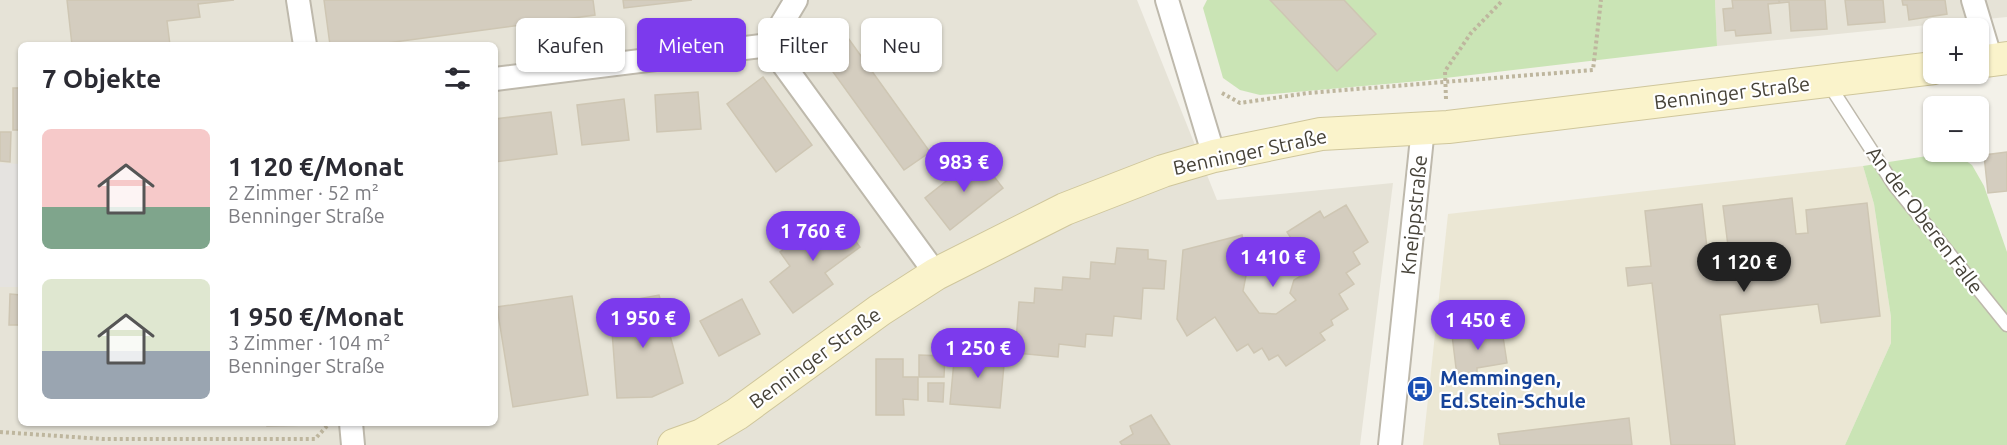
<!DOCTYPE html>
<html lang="de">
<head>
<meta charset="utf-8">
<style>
  :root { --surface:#fff; --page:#f7f7f7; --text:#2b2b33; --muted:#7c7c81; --accent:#7c3aed }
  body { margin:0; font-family:Ubuntu,sans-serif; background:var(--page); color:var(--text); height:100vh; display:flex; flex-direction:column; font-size:22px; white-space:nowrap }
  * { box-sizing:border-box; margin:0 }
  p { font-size:20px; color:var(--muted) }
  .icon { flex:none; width:33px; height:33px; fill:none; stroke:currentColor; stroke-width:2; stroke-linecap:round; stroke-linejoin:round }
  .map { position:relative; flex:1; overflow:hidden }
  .details { position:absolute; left:18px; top:42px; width:480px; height:384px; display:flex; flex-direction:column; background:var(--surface); border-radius:9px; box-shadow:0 2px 4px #0004 }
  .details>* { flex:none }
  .banner { position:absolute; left:516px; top:18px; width:570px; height:54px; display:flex; gap:12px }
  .fabs { position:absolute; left:1923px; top:18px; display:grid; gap:12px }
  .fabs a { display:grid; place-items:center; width:66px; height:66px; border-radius:9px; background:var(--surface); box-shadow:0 2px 4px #0004; font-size:30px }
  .price { position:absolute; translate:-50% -51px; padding:0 14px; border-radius:21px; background:var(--accent); color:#fff; font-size:20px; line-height:39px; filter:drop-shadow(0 2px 3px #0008) }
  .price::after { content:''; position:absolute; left:50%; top:36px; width:18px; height:14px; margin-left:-9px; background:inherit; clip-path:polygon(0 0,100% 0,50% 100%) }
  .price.active { background:#222; color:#fff }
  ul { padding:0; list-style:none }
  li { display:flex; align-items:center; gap:18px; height:150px; padding:0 24px }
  li span { display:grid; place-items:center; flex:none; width:168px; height:120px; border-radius:9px; color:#555 }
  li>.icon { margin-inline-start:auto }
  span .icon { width:72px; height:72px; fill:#fffc; stroke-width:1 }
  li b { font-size:26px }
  h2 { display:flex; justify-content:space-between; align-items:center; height:72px; padding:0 24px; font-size:26px }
  .tag { padding:0 21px; border-radius:9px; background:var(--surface); box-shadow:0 2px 4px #0004; font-size:21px; line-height:54px }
  .tag.active { background:var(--accent); color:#fff }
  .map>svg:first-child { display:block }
</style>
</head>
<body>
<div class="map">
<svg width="2007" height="445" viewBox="0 0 2007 445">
  <rect width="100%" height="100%" fill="#f3f1e9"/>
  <!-- residential -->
  <g fill="#e6e3d7" fill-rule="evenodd">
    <path d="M0,0H1137L1217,200L1393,183L1360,445H0ZM21,45H495V423H21Z"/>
    <path d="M1715,0H2007V17L1717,46Z"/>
  </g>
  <!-- education -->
  <path fill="#ebe7d4" d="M1863,166L1874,204L1891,317V343L1845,445H1423L1448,214Z"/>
  <!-- green -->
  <g fill="#cae4b5">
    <path d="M1207,0H1715L1717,46L1420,81L1260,95L1240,90L1223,78L1203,8Z"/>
    <path d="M1953,152L1972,165L1984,186L2007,252V445H1845L1891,343V317L1874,204L1863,166Z"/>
  </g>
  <!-- parking -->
  <path fill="#e5e3e0" d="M0,163L21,164V287H0Z"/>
  <!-- building -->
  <g fill="#d4cdbf" stroke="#cec6b3" stroke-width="1.5">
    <path d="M67,0H234L198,4L200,17L167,21L170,45H72Z"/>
    <path d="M324,0H593L595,15L372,45H330Z"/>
    <path d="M623,0H692L624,8Z"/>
    <path d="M1270,0H1344L1376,34L1337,71Z"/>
    <path d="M1732,0H1779V3L1768,4L1771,33L1736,36L1735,30L1725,31L1723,9L1733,8Z"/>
    <path d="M1779,0H1825L1827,29L1791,31L1789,2L1780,3Z"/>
    <path d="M1845,0H1883L1885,22L1848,25Z"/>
    <path d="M1902,0H1945L1947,14L1909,20L1907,5H1903Z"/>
    <path d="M838,24L930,152L904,170L812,43Z"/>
    <path d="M763,77L812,145L776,172L727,104Z"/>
    <rect x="13" y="88" width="8" height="42"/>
    <path d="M698,92L701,129L657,132L655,95Z"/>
    <path d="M624,99L629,140L582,145L577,105Z"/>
    <path d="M551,112L557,154L495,162V119Z"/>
    <path d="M0,132H11L10,162L0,161Z"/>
    <path d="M2007,152V191L1988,193L1984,155Z"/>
    <path d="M978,156L1003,188L950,230L925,198Z"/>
    <path d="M1792,198L1796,234L1808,233L1806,210L1867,203L1880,316L1821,323L1818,304L1720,315L1735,445H1671L1652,283L1628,286L1626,268L1651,266L1645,211L1702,204L1707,248L1728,246L1723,206Z"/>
    <path d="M1346,205L1368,242L1353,252L1360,264L1346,273L1354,284L1339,294L1348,309L1331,320L1333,325L1320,333L1325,340L1286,366L1278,355L1269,360L1262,348L1254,353L1248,344L1237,351L1215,317L1187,336L1177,319L1183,250L1242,235L1248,265L1243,291L1259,313L1276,314L1296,300L1290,293L1294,280L1311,270L1287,232L1320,211L1324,218Z"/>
    <path d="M834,212L860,247L825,273L833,284L793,313L770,282L790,266L780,252Z"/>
    <path d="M1117,248L1148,250V259L1166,261L1164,289L1143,288L1141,319L1114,316L1112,336L1086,334L1085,347L1059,344L1058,357L1015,353L1019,302L1034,303L1035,288L1062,290L1063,277L1090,279L1091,262L1115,264Z"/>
    <path d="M10,294L21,295V325H9Z"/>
    <path d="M659,295L683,383L652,397L617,398L610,304Z"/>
    <path d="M572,296L588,395L513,407L497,307Z"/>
    <path d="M742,299L760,334L719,356L700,321Z"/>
    <path d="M1502,330L1507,363L1477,368V376H1457L1452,335Z"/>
    <path d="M955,350L1005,354L1000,408L950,404Z"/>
    <path d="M919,355L945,356L944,377H919Z"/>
    <path d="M876,359H903V377H918V400L903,399L904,415H876Z"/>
    <path d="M928,383H944L943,402L928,401Z"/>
    <path d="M1151,415L1170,445H1122L1120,442L1133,434L1130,426Z"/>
    <path d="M1629,418L1632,445H1500L1498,434Z"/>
    <path d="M267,423H310V425L267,426Z"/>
  </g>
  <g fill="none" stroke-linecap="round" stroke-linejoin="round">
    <!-- lane casing -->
    <g stroke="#beb9ac" stroke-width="15">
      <path id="lane" d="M1828,83L1894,185L2007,325"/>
    </g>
    <!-- street casing -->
    <g stroke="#beb9ac" stroke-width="26">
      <g id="street">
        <path d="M298,0L305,45"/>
        <path d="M796,0L769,45L936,274"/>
        <path d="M1167,0L1214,156"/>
        <path d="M1973,0L1991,60"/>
        <path d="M495,79L769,45"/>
        <path d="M351,423L353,445"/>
        <path d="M1390,445L1423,128"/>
      </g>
    </g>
    <!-- secondary casing -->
    <g stroke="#cfc69b" stroke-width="34">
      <g id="secondary">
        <path d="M1978,62L2007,58"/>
        <path d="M674,445L702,435L737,414L880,310L936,274L1065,209L1163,171L1214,156L1321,134L1448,127L1934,68"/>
      </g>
    </g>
    <!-- path -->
    <g stroke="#beb69e" stroke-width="4" stroke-dasharray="3 3" stroke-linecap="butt">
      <path d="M1222,93L1240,103L1308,93L1593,70L1601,0"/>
      <path d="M1446,99L1445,71L1471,33L1503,0"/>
      <path d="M0,432L103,439H315L327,426"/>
    </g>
    <!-- lane -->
    <use href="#lane" stroke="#fff" stroke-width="12"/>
    <!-- street -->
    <use href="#street" stroke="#fff" stroke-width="22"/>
    <!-- secondary -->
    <use href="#secondary" stroke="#faf3cb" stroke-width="32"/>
  </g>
  <!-- icons -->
  <defs>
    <g id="bus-disc" transform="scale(1.35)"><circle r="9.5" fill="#1a4fb4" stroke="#fff"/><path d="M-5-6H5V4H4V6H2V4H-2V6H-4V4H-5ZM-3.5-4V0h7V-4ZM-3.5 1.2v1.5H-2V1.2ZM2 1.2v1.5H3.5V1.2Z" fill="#fff"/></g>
  </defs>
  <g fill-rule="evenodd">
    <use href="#bus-disc" x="1420" y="389"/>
  </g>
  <g text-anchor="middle" stroke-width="4.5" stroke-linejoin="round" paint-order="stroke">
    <!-- street labels -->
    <g font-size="20" fill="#464238" stroke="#fff">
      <text transform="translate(1732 93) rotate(-7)" y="7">Benninger Straße</text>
      <text transform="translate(1250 152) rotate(-12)" y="7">Benninger Straße</text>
      <text transform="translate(1414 215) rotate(-84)" y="7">Kneippstraße</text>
      <text transform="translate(1925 220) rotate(53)" y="7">An der Oberen Falle</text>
      <text transform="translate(815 358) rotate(-36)" y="7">Benninger Straße</text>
    </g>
    <!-- transit labels -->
    <g font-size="20" font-weight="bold" fill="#164399" stroke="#fff" text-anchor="start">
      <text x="1440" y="385">Memmingen,<tspan x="1440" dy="23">Ed.Stein-Schule</tspan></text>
    </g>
  </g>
</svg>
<div class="fabs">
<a>+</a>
<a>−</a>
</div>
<b class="price" style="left:964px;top:193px">983 €</b>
<b class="price" style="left:813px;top:262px">1 760 €</b>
<b class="price" style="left:1273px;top:288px">1 410 €</b>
<b class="price active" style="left:1744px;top:293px">1 120 €</b>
<b class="price" style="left:643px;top:349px">1 950 €</b>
<b class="price" style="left:1478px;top:351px">1 450 €</b>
<b class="price" style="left:978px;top:379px">1 250 €</b>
<div class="banner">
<a class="tag">Kaufen</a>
<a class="tag active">Mieten</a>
<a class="tag">Filter</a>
<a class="tag">Neu</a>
</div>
<section class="details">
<h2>7 Objekte<svg class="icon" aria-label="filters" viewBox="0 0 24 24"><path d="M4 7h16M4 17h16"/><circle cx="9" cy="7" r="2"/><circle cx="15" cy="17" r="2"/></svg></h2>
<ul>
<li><span style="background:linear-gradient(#f6c9c9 65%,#7fa58c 0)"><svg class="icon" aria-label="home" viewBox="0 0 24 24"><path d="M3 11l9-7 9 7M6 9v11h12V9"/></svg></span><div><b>1 120 €/Monat</b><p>2 Zimmer · 52 m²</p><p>Benninger Straße</p></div></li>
<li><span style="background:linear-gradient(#dfe7d0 60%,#9aa5b1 0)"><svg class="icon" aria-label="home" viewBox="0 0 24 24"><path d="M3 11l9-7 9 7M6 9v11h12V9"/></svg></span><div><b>1 950 €/Monat</b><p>3 Zimmer · 104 m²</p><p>Benninger Straße</p></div></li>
</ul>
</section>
</div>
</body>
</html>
